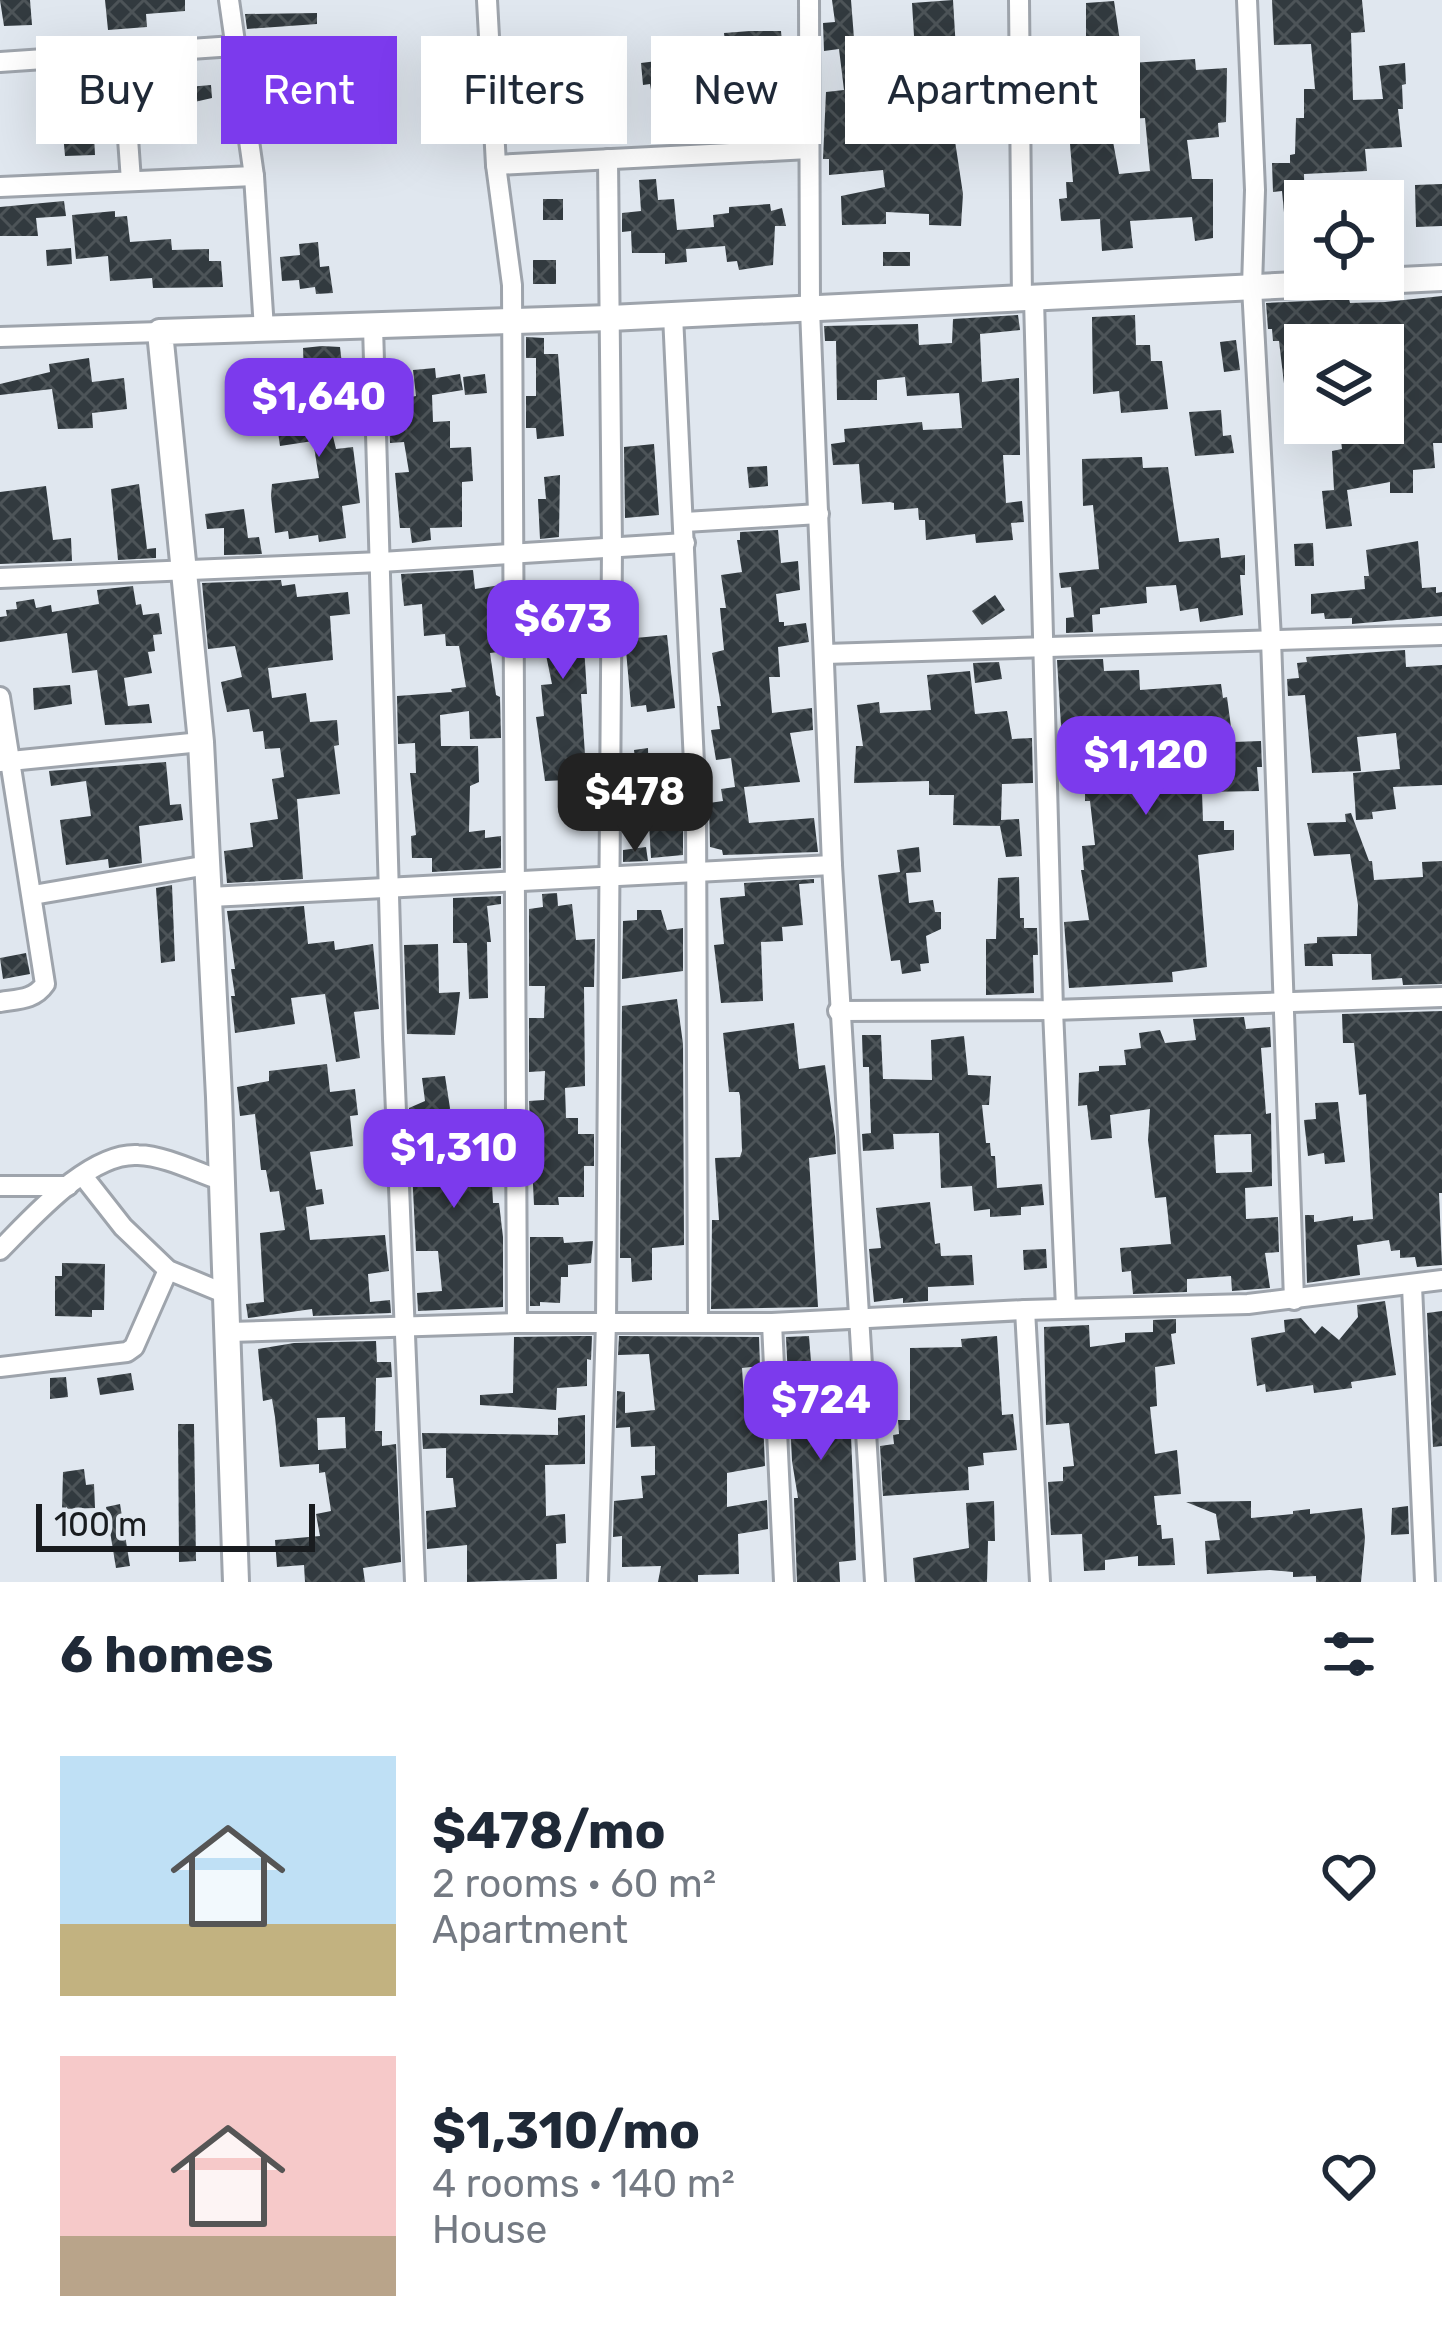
<!DOCTYPE html>
<html lang="en">
<head>
<meta charset="utf-8">
<style>
  :root { --surface:#fff; --page:#f6f6f7; --text:#1f2937; --muted:#747a83; --accent:#7c3aed }
  body { margin:0; font-family:Rubik,sans-serif; background:var(--page); color:var(--text); height:100vh; display:flex; flex-direction:column; font-size:45px; white-space:nowrap }
  * { box-sizing:border-box; margin:0 }
  p { font-size:39px; color:var(--muted) }
  .icon { flex:none; width:66px; height:66px; fill:none; stroke:currentColor; stroke-width:2; stroke-linecap:round; stroke-linejoin:round }
  .map { position:relative; height:1582px; overflow:hidden }
  .sheet { display:flex; flex-direction:column; background:var(--surface); flex:1 }
  .sheet>* { flex:none }
  .hud { position:absolute; left:36px; top:36px; width:1371px; height:108px; display:flex; gap:24px }
  .buttons { position:absolute; left:1284px; top:180px; display:grid; gap:24px }
  .buttons a { display:grid; place-items:center; width:120px; height:120px; border-radius:0px; background:var(--surface); box-shadow:0 12px 48px #0002; font-size:60px }
  .scale { position:absolute; left:36px; bottom:30px; width:279px; box-sizing:border-box; padding-left:12px; border:6px solid #191c1f; border-top:0; font-size:33px; line-height:42px; white-space:nowrap; color:#191c1f; -webkit-text-stroke:9px #e0e7ef; paint-order:stroke }
  .price { position:absolute; translate:-50% -102px; padding:0 27px; border-radius:24px; background:var(--accent); color:#fff; font-size:39px; line-height:78px; filter:drop-shadow(0 3px 6px #0008) }
  .price::after { content:''; position:absolute; left:50%; top:72px; width:36px; height:27px; margin-left:-18px; background:inherit; clip-path:polygon(0 0,100% 0,50% 100%) }
  .price.current { background:#222; color:#fff }
  ul { padding:0; list-style:none }
  li { display:flex; align-items:center; gap:36px; height:300px; padding:0 60px }
  li span { display:grid; place-items:center; flex:none; width:336px; height:240px; border-radius:0px; color:#555 }
  li>.icon { margin-inline-start:auto }
  span .icon { width:144px; height:144px; fill:#fffc; stroke-width:1 }
  li b { font-size:51px }
  h2 { display:flex; justify-content:space-between; align-items:center; height:144px; padding:0 60px; font-size:51px }
  .tag { padding:0 42px; border-radius:0px; background:var(--surface); box-shadow:0 12px 48px #0002; font-size:42px; line-height:108px }
  .tag.current { background:var(--accent); color:#fff }
  .map>svg:first-child { display:block }
</style>
</head>
<body>
<div class="map">
<svg width="1442" height="1582" viewBox="0 0 1442 1582">
  <defs>
    <pattern id="building-cross-hatch" width="8" height="8" patternUnits="userSpaceOnUse" patternTransform="scale(3)"><rect width="8" height="8" fill="#323a3f"/><path d="M0 0l8 8M0 8l8-8" fill="none" stroke="#4d5458"/></pattern>
  </defs>
  <rect width="100%" height="100%" fill="#e0e7ef"/>
  <!-- building -->
  <g fill="url(#building-cross-hatch)" fill-rule="evenodd">
    <path d="M0,0H30L32,25L4,26Z"/>
    <path d="M105,0H185V11L146,14L147,27L108,30Z"/>
    <path d="M832,0H851L855,51L889,47L904,43L903,37L914,36L912,3L953,0L956,50L998,48V73L971,72L979,114L961,116L963,140L955,141L963,194L961,226L929,225V214L886,212V224L842,225L841,196L885,187L883,170L829,175V159H823L826,92L844,90L839,49L824,51L823,23L835,22Z"/>
    <path d="M1272,0H1362L1365,32L1351,33L1353,100L1383,99L1379,66L1405,63L1406,84L1402,85L1403,109H1398L1402,147L1365,149L1367,171L1304,174L1305,232L1286,234L1282,191L1273,192L1272,163H1290V155L1295,154L1296,118H1304V89H1315L1311,44L1274,45Z"/>
    <path d="M1114,1L1121,48L1086,53V3Z"/>
    <path d="M317,13V24L247,29L245,14Z"/>
    <path d="M750,31H781L784,63L756,65L760,101L745,103L742,66L728,68L724,33Z"/>
    <path d="M1064,54H1085L1089,99L1067,101Z"/>
    <path d="M673,59L680,101L654,107L650,84L643,85L641,63Z"/>
    <path d="M1195,59L1196,70L1227,68L1226,122L1218,123L1219,137L1187,140L1192,179H1213V238L1195,241L1192,217L1130,221L1133,248L1102,251L1100,219L1061,221L1059,199L1067,198L1066,182H1073L1069,131L1080,130L1078,102L1117,98L1119,79H1131L1130,63ZM1145,118L1150,171L1119,174L1109,120Z"/>
    <path d="M531,83L557,84V88L579,87L582,130L534,129Z"/>
    <path d="M211,85L212,98L190,103L188,87Z"/>
    <path d="M92,96L95,155L65,156L60,98Z"/>
    <path d="M656,179L658,200L674,199L677,230L714,227L713,215L729,213V207L770,204L771,211L782,208L786,226H775L773,265L739,270L737,261L727,262L725,246L686,249L687,262L665,264V253H632L631,231L622,232V213L641,211L639,180Z"/>
    <path d="M1442,184V226L1416,227L1415,185Z"/>
    <rect x="543" y="199" width="20" height="21"/>
    <path d="M64,201L66,216L36,218L38,236H0V207Z"/>
    <path d="M115,211V217L127,216L130,242L171,239L172,250L209,249V261H221L223,287L153,288L152,278L110,281L108,256L76,259L72,215Z"/>
    <path d="M318,242L320,267L329,266L333,293L316,294L315,287L300,289L299,280L282,281L280,257L300,255L299,244Z"/>
    <path d="M71,248L72,264L47,266L46,250Z"/>
    <rect x="883" y="252" width="27" height="14"/>
    <rect x="533" y="260" width="23" height="24"/>
    <path d="M1442,296V443H1433L1435,468L1413,470V493H1390V482L1347,490L1352,526L1326,529L1322,491L1334,490L1332,451L1342,449L1339,423H1383V345H1305V407L1287,409L1279,341H1273L1272,329H1268L1266,303L1349,299L1350,303L1385,302Z"/>
    <path d="M1018,315L1020,330L980,334L982,382L1019,378L1020,455H1003L1006,503L1022,501L1024,522L1011,523L1013,540L976,543L975,534L926,540L925,520H919L918,508L894,510V503L890,502L862,504L859,464L833,465L831,444L845,442L844,429L922,422L923,430L962,428L959,393L907,396L905,377L877,380V400H837L836,341H825L824,326L918,324L919,345L952,343L953,319Z"/>
    <path d="M1135,315L1136,345H1150L1151,361H1162L1168,409L1121,413L1119,391L1093,394L1092,317Z"/>
    <path d="M526,337L544,338V354H558L564,436L537,439L536,428H526V396H536V358H526Z"/>
    <path d="M1236,340L1240,370L1224,372L1220,342Z"/>
    <path d="M322,346L340,347L346,400L356,398L359,415L329,420L336,449L353,447L360,503L342,506L346,538L319,542L318,535L289,539L288,531L275,533L271,496L272,484L319,478L313,441L280,446L277,425L309,421L307,405L330,402L327,375L304,376L303,348Z"/>
    <path d="M89,358L92,382L124,378L127,409L92,413L93,428L58,429L52,389L0,395V384L50,372L49,364Z"/>
    <path d="M435,368L436,378L460,374L463,390L432,395L433,422L450,421V448L471,447L473,481L462,482V527L430,528L431,540L412,543L410,528H400L395,473L409,472L404,442L390,443L389,407H402L401,399L416,396L413,370Z"/>
    <path d="M485,374L487,393L465,395L463,377Z"/>
    <path d="M1221,410L1223,436L1231,435L1234,453L1195,456L1189,412Z"/>
    <path d="M654,444L659,515L625,518L624,447Z"/>
    <path d="M1142,457L1143,468L1168,467L1179,542L1219,538L1221,558L1245,555V575H1240L1243,615L1200,622L1198,608L1180,611L1176,585L1146,587L1147,603L1100,608V614L1092,615L1093,632L1066,633V618L1074,617L1071,587L1061,588L1059,573L1099,569L1093,505L1083,506L1082,459Z"/>
    <path d="M767,466L768,486L749,488L747,467Z"/>
    <path d="M560,475L559,537L540,539L538,499H546L544,477Z"/>
    <path d="M139,484L147,549L156,548V558L118,560L111,489Z"/>
    <path d="M46,486L53,540L71,538L72,561L0,564V492Z"/>
    <path d="M244,509L248,538L259,537L262,554L224,555V528L207,529L205,514Z"/>
    <path d="M778,530L781,563L798,561L800,590L776,594L779,622H784V626L806,623L809,642L778,647L780,677H769L772,713L812,708L813,730L790,733L800,782L744,787L749,823L814,818L818,852L723,855L722,850L710,847L709,803L723,801L721,789L735,787L731,758L716,760L711,730L720,729L717,706H721L712,653L724,650L720,608H726L721,575L742,572L737,540H740V532Z"/>
    <path d="M1418,541L1422,588L1436,587V593L1442,592V616L1352,624V618L1325,619L1324,613L1311,614V594L1365,589L1364,576H1369L1366,550Z"/>
    <path d="M1313,543L1314,566H1295L1294,544Z"/>
    <path d="M473,570L475,589L500,585V626L495,627L498,652L490,653L496,695L500,697L501,738L470,739L469,711L440,715L441,746H478L479,782L470,786L469,832L485,830V838L501,836V868L432,872V858H412L411,836L416,835L410,773H416L415,743L398,744L397,696L452,692L451,689L466,687L459,646H446L445,634L424,636L422,604L404,606L401,574Z"/>
    <path d="M281,580L282,586L295,584L297,597L348,592L350,614L330,616L333,660L268,668L272,698L306,693L310,722L337,720L339,745L334,746L340,794L297,799L303,879L227,883L224,851L253,847L250,823L278,819L272,779L284,777L280,748L265,749L263,731L253,732L249,709L227,712L221,682L242,677L235,646L208,649L202,583Z"/>
    <path d="M133,586L136,605L141,604L143,615L159,613L162,634L153,635L155,651L148,652L152,673L124,678L128,706L149,704L152,723L105,725L97,670L72,673L67,633L0,642V617L7,616L6,610L17,609L16,602L34,599L36,608L51,605L52,612L99,604L97,590Z"/>
    <path d="M545,592L546,598L588,592L593,645L584,646L587,694H581L585,755L590,754L591,779L545,781L536,717L544,716L541,685L552,684L541,631H527V594Z"/>
    <path d="M995,595L1005,610L982,625L972,611Z"/>
    <path d="M667,635L675,708L647,712L646,705L631,707L625,639Z"/>
    <path d="M1405,650L1406,667L1442,665V785L1393,787L1396,809L1372,812L1373,819L1356,820L1353,773L1400,769L1396,733L1357,737L1361,771L1312,773L1305,695L1288,696L1287,679L1299,678L1297,663L1307,662L1306,657Z"/>
    <path d="M1103,659L1104,671L1139,670L1140,690L1221,684L1223,698L1227,697L1233,742L1261,741L1262,767H1257L1259,791L1202,792L1203,821H1224V830H1234V850L1198,855L1207,967L1172,972L1173,982L1069,988L1064,922L1089,920L1081,870H1084L1082,846L1095,845L1090,801H1085V758L1063,759L1057,660Z"/>
    <path d="M999,662L1002,679L975,683L973,663Z"/>
    <path d="M970,671L975,714L1007,711L1012,739L1032,738L1033,783L1002,784L1001,820L1019,819L1022,856L1006,857L1000,826L953,825L954,795H929V781L854,783L856,746H863L857,705L879,702L880,713L931,710L927,675Z"/>
    <path d="M70,685L72,704L34,710L33,688Z"/>
    <path d="M648,748L649,793L638,794L637,781H624V760H635L634,750Z"/>
    <path d="M166,762L170,805L181,804L183,820L139,826L142,863L109,868L108,859L66,865L60,820L91,816L86,781L51,786L49,771Z"/>
    <path d="M675,806L676,817H683V855L651,858L648,807Z"/>
    <path d="M1351,813L1369,861H1372L1374,880L1423,877L1422,862L1442,861V984L1403,985L1402,978L1372,980L1371,954H1332L1333,966H1305L1304,944L1317,943V937L1357,936L1358,905L1350,854L1314,856L1307,823L1346,822L1345,814Z"/>
    <path d="M646,847L648,861L623,862V850Z"/>
    <path d="M919,847L921,872L906,873L909,903L933,900L935,912H941V929L926,936L929,963L920,964L921,971L902,974L900,960L891,961L878,875L900,872L897,850Z"/>
    <path d="M1019,877L1020,918H1024V928H1037L1038,955H1033L1034,993L986,995V939H996L998,878Z"/>
    <path d="M814,879V883L799,884L803,925L782,927L783,941L761,942L763,1001L721,1003L714,945L724,944L720,898L745,896L744,883Z"/>
    <path d="M172,885L175,961L161,963L156,888Z"/>
    <path d="M557,893L558,906L572,904L576,940L595,939L594,987H584L585,1086L565,1088L566,1118H578V1134H594V1166H584V1197H558L559,1205H534L529,1101L544,1100L545,1071L529,1072V1018H544L545,986H529V909L543,907L542,894Z"/>
    <path d="M501,896V904L487,906L491,942H487L488,998L469,999L467,943H453V898Z"/>
    <path d="M304,906L308,944L334,941L335,950L373,944L379,1009L354,1012L360,1058L336,1062L325,994L291,998L295,1024L235,1033L231,996H235L231,969H235L227,911Z"/>
    <path d="M637,910H661L667,930L683,928V971L622,979L623,921L637,920Z"/>
    <path d="M438,944L439,993L460,992L455,1035L407,1034L404,945Z"/>
    <path d="M26,953L30,974L3,979L0,958Z"/>
    <path d="M677,999L683,1044L684,1245L652,1248V1280L632,1282L631,1258H620L622,1006Z"/>
    <path d="M1442,1011V1193H1439L1442,1265L1417,1267L1415,1257L1400,1258V1250L1391,1251L1389,1240L1357,1245L1360,1275L1307,1283L1305,1215H1314V1222L1353,1216V1221L1373,1219L1366,1094L1359,1095L1354,1043H1343L1342,1014Z"/>
    <path d="M1244,1017L1246,1029L1270,1027L1271,1047L1261,1048L1266,1114L1271,1113L1272,1186L1245,1188L1246,1219L1278,1217L1279,1252L1265,1253L1270,1288L1232,1291L1231,1276L1187,1279V1292L1133,1294L1131,1271L1122,1272L1120,1248L1171,1244L1166,1197L1155,1198L1148,1140L1150,1109L1110,1115L1112,1138L1091,1140L1087,1105L1078,1106L1079,1073L1099,1071V1066L1126,1065L1124,1050L1141,1048L1139,1033L1160,1030L1165,1043L1196,1040L1193,1019ZM1251,1134L1252,1172L1216,1173L1214,1135Z"/>
    <path d="M794,1023L799,1069L825,1065L835,1136L836,1154L809,1158L818,1307L711,1309L712,1220H719L715,1158L740,1157L742,1151L740,1096L739,1092H729L723,1033Z"/>
    <path d="M862,1035H881L883,1079L932,1080L931,1040L964,1036L968,1075L991,1076L989,1105H982L986,1143H990L991,1156H995L997,1188L1042,1184L1044,1205L1021,1207V1215L990,1217V1209L974,1211L972,1186L941,1188L939,1133L893,1134L894,1149L863,1151L862,1134L871,1133L869,1067H863Z"/>
    <path d="M327,1064L330,1092L355,1089L358,1115L350,1116L353,1146L310,1152L316,1190L322,1189L324,1204L306,1207L310,1240L385,1235L389,1271L368,1274L370,1302L390,1300L391,1313L313,1316L312,1309L248,1318L246,1304L264,1302L260,1233L285,1230L279,1191L270,1192L266,1170H261L255,1114L240,1116L237,1087L269,1081V1071Z"/>
    <path d="M445,1076L459,1166L491,1165L493,1203H499L503,1237V1307L418,1311L417,1293L442,1291L438,1251H416L409,1108L425,1101L422,1078Z"/>
    <path d="M1338,1102L1345,1162L1325,1164L1324,1153L1308,1156L1304,1120L1316,1119L1315,1103Z"/>
    <path d="M930,1202L935,1244L940,1243L941,1256L972,1255L974,1285L928,1287V1301L903,1303V1298L874,1302L869,1249L881,1248L876,1208Z"/>
    <path d="M530,1237H563L564,1243L593,1241L591,1263L568,1265V1277H561L560,1303L540,1302V1306H530Z"/>
    <path d="M1046,1249L1047,1268L1024,1270L1023,1250Z"/>
    <path d="M62,1263L105,1264L104,1310H92V1317L55,1316V1276H62Z"/>
    <path d="M1385,1301L1396,1375L1351,1382L1352,1388L1314,1393L1313,1385L1266,1392L1265,1384L1257,1386L1251,1338L1285,1332L1284,1320L1301,1318L1315,1334L1322,1326L1339,1340L1358,1317L1357,1305Z"/>
    <path d="M1442,1311V1446L1433,1447L1427,1313Z"/>
    <path d="M1176,1319V1333L1171,1334L1175,1364L1155,1367L1157,1406L1150,1407L1155,1454L1177,1450L1181,1494L1154,1496L1157,1525H1161L1162,1539L1173,1538L1175,1565L1138,1566V1556L1105,1560V1570L1084,1571L1082,1534L1051,1535L1048,1482L1063,1481V1467L1074,1466L1069,1423L1046,1425L1044,1327L1089,1325L1090,1347L1125,1342V1333L1153,1332V1320Z"/>
    <path d="M579,1336H592L591,1360L587,1359V1386L557,1388L556,1410L480,1405V1395L513,1393L514,1337Z"/>
    <path d="M619,1336L759,1337L760,1366L742,1368L744,1399L762,1397L765,1466L727,1473V1507L767,1500L768,1529L738,1534L739,1574L698,1575V1582H658L661,1566L622,1567V1536L613,1537L614,1501L643,1498L641,1476L655,1475V1446L631,1447L630,1427L616,1428L617,1391L625,1392V1413L655,1410L649,1354L618,1355Z"/>
    <path d="M809,1336L811,1362L848,1361L856,1560L839,1562L840,1582H797L794,1498H798L792,1461L786,1337Z"/>
    <path d="M997,1336L1002,1415L1013,1414L1017,1450L983,1453L984,1465L968,1467L969,1490L883,1496L880,1446L894,1444L893,1435L899,1434L898,1420H910V1348L962,1347L961,1339Z"/>
    <path d="M376,1341L377,1362H391L392,1377L376,1378L375,1431H382V1446L396,1444L401,1562L363,1568L365,1582H305L304,1565L277,1567L275,1540L320,1536L316,1514L331,1511L325,1472L319,1473V1464L280,1467L275,1417L272,1399L263,1401L258,1349L294,1343ZM345,1417L346,1448L318,1450L317,1418Z"/>
    <path d="M131,1373L134,1390L100,1395L97,1378Z"/>
    <path d="M66,1377L68,1397L50,1399V1378Z"/>
    <path d="M585,1415V1464L545,1465L546,1516L565,1514L566,1543L556,1544L557,1579L467,1582V1545L427,1549L426,1511L456,1507L453,1478H446V1448L423,1449L422,1433L558,1435V1418Z"/>
    <path d="M178,1424H194L196,1561L179,1562Z"/>
    <path d="M84,1469L86,1485L94,1484L95,1508L62,1509L63,1472Z"/>
    <path d="M994,1501L995,1541H988L987,1582H915L913,1558L969,1548L966,1503Z"/>
    <path d="M1251,1501V1518L1293,1514V1511L1310,1509V1514L1362,1508L1365,1538L1361,1582H1316V1576L1293,1577V1572L1270,1570L1207,1574L1205,1541L1220,1540L1216,1514L1186,1502Z"/>
    <path d="M120,1504L130,1566L116,1568L106,1507Z"/>
    <path d="M1408,1506L1409,1534L1391,1535L1392,1508Z"/>
  </g>
  <g fill="none" stroke-linecap="round" stroke-linejoin="round">
    <!-- minor casing -->
    <g stroke="#9ea4ac" stroke-width="24">
      <g id="minor">
        <path d="M229,0L254,176L264,329"/>
        <path d="M487,0L496,165L512,285L517,1323"/>
        <path d="M809,0L810,309L832,865L875,1582"/>
        <path d="M1019,0L1022,300"/>
        <path d="M1247,0L1255,190L1252,287L1271,639L1294,1300"/>
        <path d="M122,53L131,181"/>
        <path d="M0,62L234,46"/>
        <path d="M496,165L809,149"/>
        <path d="M0,187L254,176"/>
        <path d="M1034,299L1053,1010L1066,1308"/>
        <path d="M673,315L696,806L698,1323"/>
        <path d="M373,326L393,1038L415,1582"/>
        <path d="M0,337L160,332"/>
        <path d="M685,522L819,514"/>
        <path d="M0,578L381,562L685,543"/>
        <path d="M825,654L1442,635"/>
        <path d="M0,697L45,984C34,1000 18,999 0,1002"/>
        <path d="M0,762L201,742"/>
        <path d="M33,895L208,865"/>
        <path d="M210,897L832,865"/>
        <path d="M838,1011L1053,1010L1442,997"/>
        <path d="M83,1176L123,1227L168,1270L226,1294"/>
        <path d="M0,1186H68"/>
        <path d="M0,1250C32,1218 89,1152 138,1155C165,1156 194,1171 220,1180"/>
        <path d="M1412,1286L1425,1582"/>
        <path d="M1025,1310L1040,1582"/>
        <path d="M772,1323L784,1582"/>
        <path d="M229,1332L517,1323H772L1025,1310L1248,1304L1442,1280"/>
        <path d="M0,1367L127,1352L134,1347L168,1270"/>
        <path d="M598,1582L606,1322L612,548L608,159"/>
      </g>
    </g>
    <!-- tertiary casing -->
    <g stroke="#9ea4ac" stroke-width="30">
      <path id="tertiary" d="M236,1582L219,1097L201,742L160,332L610,318L1442,278"/>
    </g>
    <!-- minor -->
    <use href="#minor" stroke="#fff" stroke-width="18"/>
    <!-- tertiary -->
    <use href="#tertiary" stroke="#fff" stroke-width="24"/>
  </g>
</svg>
<div class="buttons">
<a><svg class="icon" aria-label="locate" viewBox="0 0 24 24"><circle cx="12" cy="12" r="6"/><path d="M12 2v4M12 18v4M2 12h4M18 12h4"/></svg></a>
<a><svg class="icon" aria-label="layers" viewBox="0 0 24 24"><path d="M12 4l9 5-9 5-9-5zM3 14l9 5 9-5"/></svg></a>
</div>
<div class="scale">100 m</div>
<b class="price" style="left:319px;top:460px">$1,640</b>
<b class="price" style="left:563px;top:682px">$673</b>
<b class="price" style="left:1146px;top:818px">$1,120</b>
<b class="price current" style="left:635px;top:855px">$478</b>
<b class="price" style="left:454px;top:1211px">$1,310</b>
<b class="price" style="left:821px;top:1463px">$724</b>
<div class="hud">
<a class="tag">Buy</a>
<a class="tag current">Rent</a>
<a class="tag">Filters</a>
<a class="tag">New</a>
<a class="tag">Apartment</a>
</div>
</div>
<section class="sheet">
<h2>6 homes<svg class="icon" aria-label="filters" viewBox="0 0 24 24"><path d="M4 7h16M4 17h16"/><circle cx="9" cy="7" r="2"/><circle cx="15" cy="17" r="2"/></svg></h2>
<ul>
<li><span style="background:linear-gradient(#bfe0f5 70%,#c2b280 0)"><svg class="icon" aria-label="home" viewBox="0 0 24 24"><path d="M3 11l9-7 9 7M6 9v11h12V9"/></svg></span><div><b>$478/mo</b><p>2 rooms · 60 m²</p><p>Apartment</p></div><svg class="icon" aria-label="heart" viewBox="0 0 24 24"><path d="M12 20l-8-8c-3-5 5-10 8-4 3-6 11-1 8 4z"/></svg></li>
<li><span style="background:linear-gradient(#f6c9c9 75%,#b9a48a 0)"><svg class="icon" aria-label="home" viewBox="0 0 24 24"><path d="M3 11l9-7 9 7M6 9v11h12V9"/></svg></span><div><b>$1,310/mo</b><p>4 rooms · 140 m²</p><p>House</p></div><svg class="icon" aria-label="heart" viewBox="0 0 24 24"><path d="M12 20l-8-8c-3-5 5-10 8-4 3-6 11-1 8 4z"/></svg></li>
</ul>
</section>
</body>
</html>
